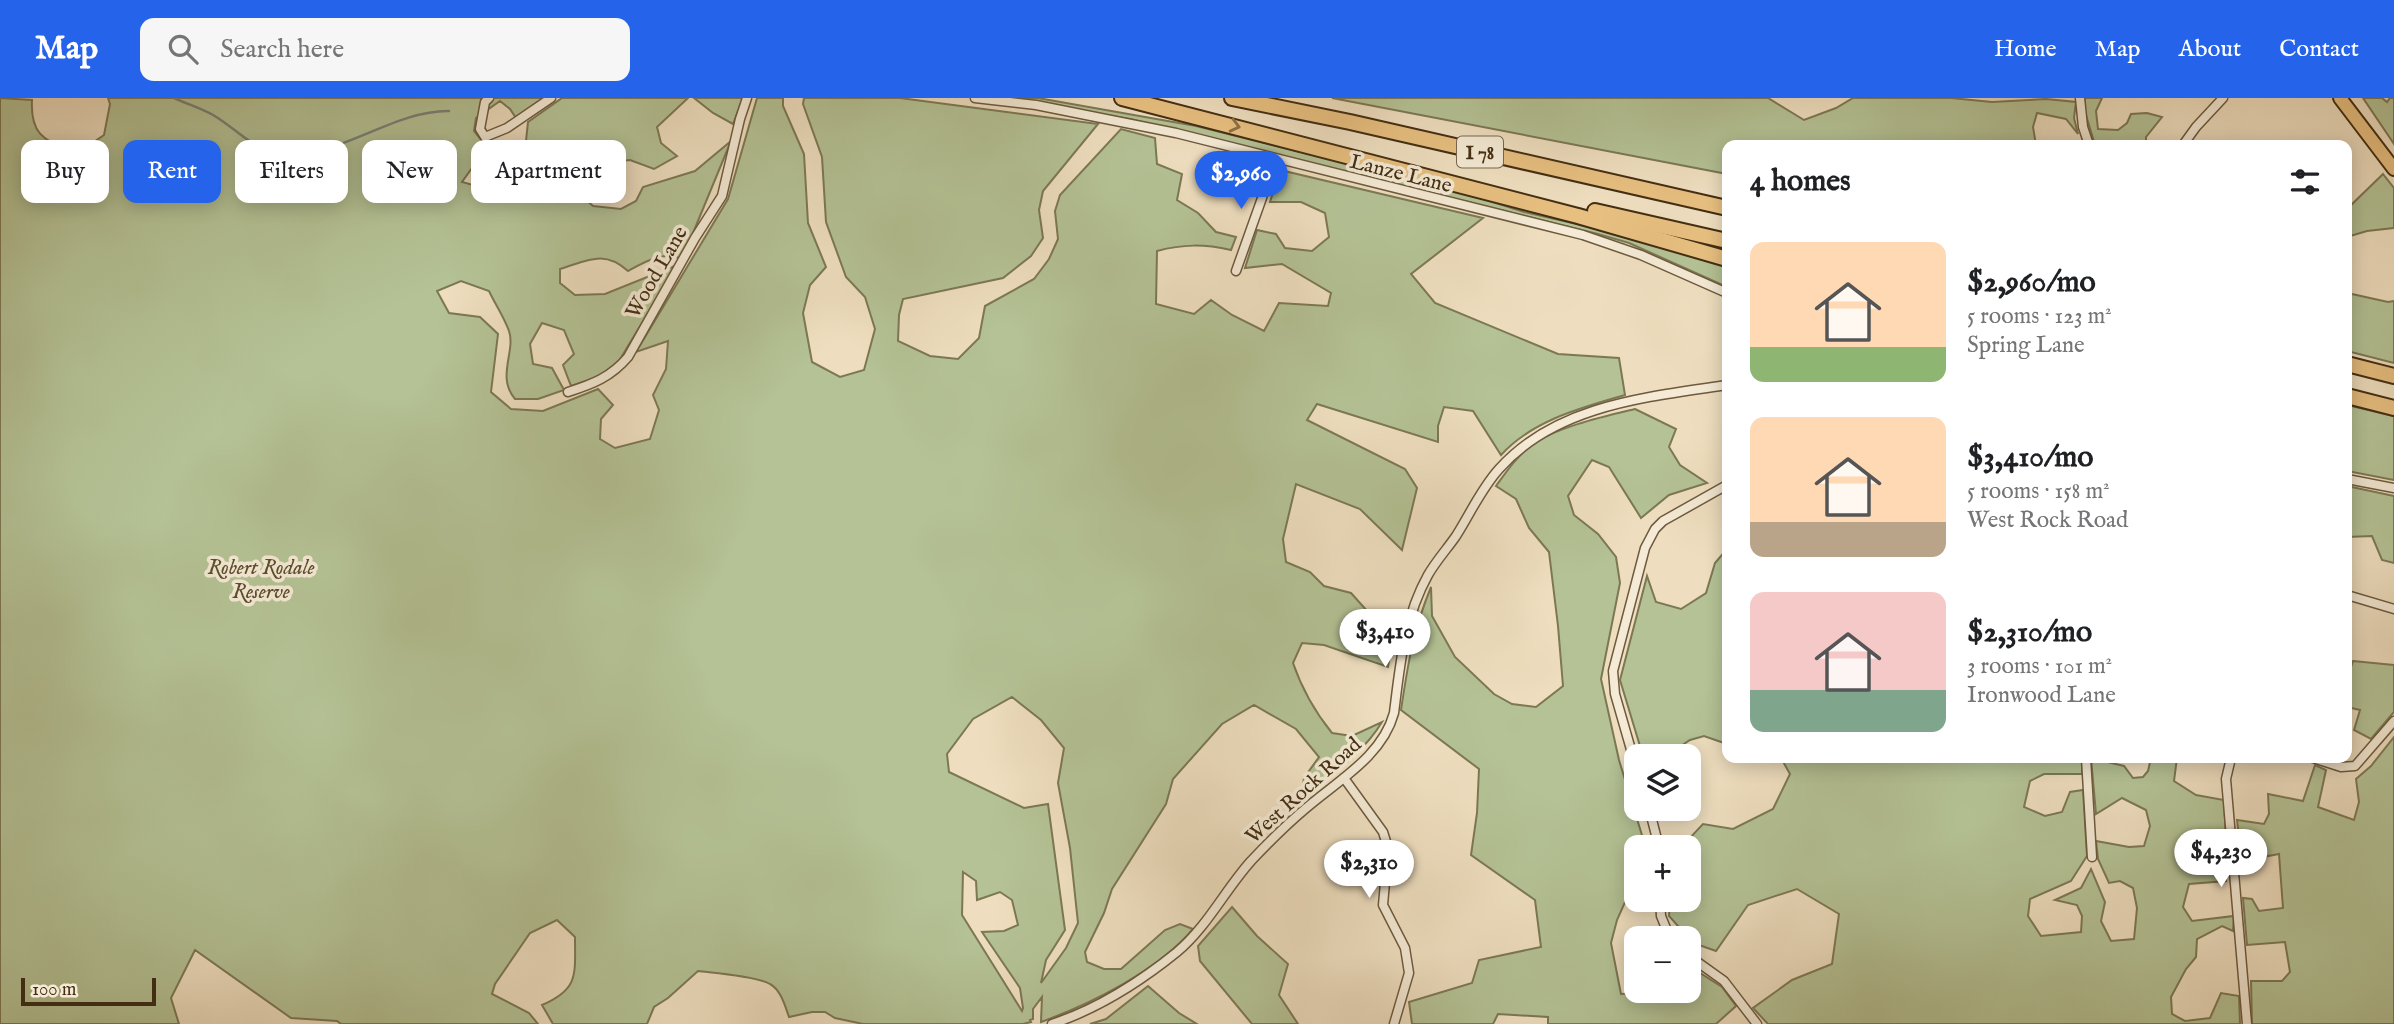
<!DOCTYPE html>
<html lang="en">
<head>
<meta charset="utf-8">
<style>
  :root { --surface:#fff; --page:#f6f6f6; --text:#202124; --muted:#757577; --accent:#2563eb }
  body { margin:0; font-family:"IM FELL English",serif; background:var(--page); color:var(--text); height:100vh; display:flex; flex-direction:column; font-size:26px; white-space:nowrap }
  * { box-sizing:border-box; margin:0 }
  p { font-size:23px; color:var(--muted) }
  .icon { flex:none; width:38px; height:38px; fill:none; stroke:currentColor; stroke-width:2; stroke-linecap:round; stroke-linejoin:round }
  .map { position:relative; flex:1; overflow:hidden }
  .panel { position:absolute; left:1722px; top:42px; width:630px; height:623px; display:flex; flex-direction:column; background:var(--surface); border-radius:14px; box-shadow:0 4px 18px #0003 }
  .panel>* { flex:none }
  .top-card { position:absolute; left:21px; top:42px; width:665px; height:63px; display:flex; gap:14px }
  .buttons { position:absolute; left:1624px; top:646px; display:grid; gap:14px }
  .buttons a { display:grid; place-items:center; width:77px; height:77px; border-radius:14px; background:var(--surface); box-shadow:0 4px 18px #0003; font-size:35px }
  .scale { position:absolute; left:21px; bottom:18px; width:135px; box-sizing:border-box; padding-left:7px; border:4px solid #432e13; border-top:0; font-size:19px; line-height:24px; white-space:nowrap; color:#432e13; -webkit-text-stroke:5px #f4ead5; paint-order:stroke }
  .price { position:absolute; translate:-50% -60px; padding:0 16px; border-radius:24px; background:#fff; color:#222; font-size:23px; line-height:46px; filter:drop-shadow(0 2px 4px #0008) }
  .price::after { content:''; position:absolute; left:50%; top:42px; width:21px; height:16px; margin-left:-10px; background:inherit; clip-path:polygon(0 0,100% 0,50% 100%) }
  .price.on { background:var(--accent); color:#fff }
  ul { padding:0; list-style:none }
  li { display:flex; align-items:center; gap:21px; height:175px; padding:0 28px }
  li span { display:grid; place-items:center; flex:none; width:196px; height:140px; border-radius:14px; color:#555 }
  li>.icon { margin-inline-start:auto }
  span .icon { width:84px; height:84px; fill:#fffc; stroke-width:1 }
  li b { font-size:30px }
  h2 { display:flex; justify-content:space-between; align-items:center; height:84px; padding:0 28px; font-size:30px }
  .tag { padding:0 24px; border-radius:14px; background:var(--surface); box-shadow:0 4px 18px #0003; font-size:24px; line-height:63px }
  .tag.on { background:var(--accent); color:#fff }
  header { display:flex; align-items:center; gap:42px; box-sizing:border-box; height:98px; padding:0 35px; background:var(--accent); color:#fff }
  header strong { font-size:33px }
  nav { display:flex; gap:38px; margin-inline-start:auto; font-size:24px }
  .search { width:490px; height:63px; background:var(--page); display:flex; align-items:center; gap:18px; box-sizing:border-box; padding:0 24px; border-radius:14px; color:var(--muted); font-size:26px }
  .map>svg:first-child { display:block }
</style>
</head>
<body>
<header>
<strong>Map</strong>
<div class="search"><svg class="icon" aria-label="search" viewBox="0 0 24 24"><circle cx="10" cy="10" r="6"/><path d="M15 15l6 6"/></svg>Search here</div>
<nav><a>Home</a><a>Map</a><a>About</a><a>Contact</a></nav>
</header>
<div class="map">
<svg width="2394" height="926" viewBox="0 0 2394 926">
  <rect width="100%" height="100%" fill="#eedebf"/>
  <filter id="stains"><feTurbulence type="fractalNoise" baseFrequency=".00286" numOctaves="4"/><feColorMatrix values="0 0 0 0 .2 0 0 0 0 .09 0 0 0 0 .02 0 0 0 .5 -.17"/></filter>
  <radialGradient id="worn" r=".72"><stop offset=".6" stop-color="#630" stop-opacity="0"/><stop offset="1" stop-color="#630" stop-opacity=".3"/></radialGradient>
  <!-- green -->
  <g fill="#b4c295" stroke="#7c7854" stroke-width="2" fill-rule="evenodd">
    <path d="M0,0L32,2C30,39 46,42 76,56L104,37L110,6L108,0H546L516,20L510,11L500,3L476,20L474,33L487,49L462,84L480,89L499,80L528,85L540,60L537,53L525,52L528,24L562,0H688L657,29L661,45L677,58L654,71L630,62L574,69V91L593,108L621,111L636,103L643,89L695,73L731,43L693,135L680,160C661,154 646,163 628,173C604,151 587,163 560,171V185L575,197L605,196L677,167L619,263L600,278L571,288L563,267L574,256L564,232L542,225L530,246L533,266L552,270L564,292L538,301H515C496,279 516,253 509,233C504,219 495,206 489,193L461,183L437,193L449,215L480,219L498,236L491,294L511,311L543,313L598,291L613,307L601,321L600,341L615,350L650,341L659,312L653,297L666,271L668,243L636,254L728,101L757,0H783V8L804,56L808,125L826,169L810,187L803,215L812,264L840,279L864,272L875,231L865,199L846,179L826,124L822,59L803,6L804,0H900L1098,26L1043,93L1039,112L1043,140L1031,158L1003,180L903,201L899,217L898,243L930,258L958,261L979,240L985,208L1034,181L1049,161L1058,141L1055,113L1060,97L1121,31L1155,40L1157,66L1182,76L1177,102L1198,115L1216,134L1236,139L1231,152C1204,146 1183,146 1157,153L1156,206L1194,216L1211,202L1232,217L1264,233L1279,205L1328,208L1331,195L1282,166L1245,170L1257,132L1276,136L1285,150L1312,153L1329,139L1325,115L1301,104H1270L1280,72L1483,120L1411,176L1435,205L1558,256L1619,260L1625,297C1581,310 1533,322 1501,357L1473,313L1444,309L1438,328V344L1317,306L1307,322L1405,371L1417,390L1402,452L1360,411L1296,386L1283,441L1286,464L1310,474L1324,488L1351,495L1368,514L1395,529L1388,569L1324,547L1302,545L1293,565C1302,591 1315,614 1332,635L1352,638L1382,624C1362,657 1330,677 1301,701L1304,680L1319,659L1296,631L1254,607L1222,626L1173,681L1166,706L1112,791L1104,815L1085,854L1087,864L1104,871H1121L1165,832L1180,826L1193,831C1159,872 1091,906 1041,924L1042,899L1033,911V921L1030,922L1031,924L1023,926H863L835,920L825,914H812L789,919C785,908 781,892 770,886C757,878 714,875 698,873L668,900L654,909L647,926H553L542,907C579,891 575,877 575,839L557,822L530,835L495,886L492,896L529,915L538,926H341L337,923L291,920L195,852L171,900L179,926H0ZM1012,599L1041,622L1064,650L1058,685L1070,750L1078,825L1066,850L1041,885L1046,862L1065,832L1048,706L1024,710L949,674L947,656L973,621ZM963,774L976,783L977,802L1000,794L1012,802L1018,827L1004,833L982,834L1020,890L1023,910L1022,913L962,817Z"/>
    <path d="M694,0H743L733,26L713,15Z"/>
    <path d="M1002,0H1038L1196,28L1462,94L1524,114L1638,140L1727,166V189L1629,145L1598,136L1130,21Z"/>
    <path d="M1332,0H1768L1804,22L1836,10L1853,0H1951L1992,4L2046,1L2076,4L2074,20L2078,36L2066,21L2037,15L2033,29L2036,47H1727V76Z"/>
    <path d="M2085,0H2102L2096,13L2098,31L2118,32L2127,25L2131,16L2147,15L2162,19L2146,39V47H2095L2085,14Z"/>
    <path d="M2363,0H2382L2387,4L2390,0H2394V46Z"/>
    <path d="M2383,76L2394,90V130L2367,133L2347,139V111Z"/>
    <path d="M2347,192L2352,196L2388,204L2394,203V265L2347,253Z"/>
    <path d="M2347,307L2394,318V382L2347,373Z"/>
    <path d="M1635,311L1676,331L1669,349L1680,367L1707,385L1669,397L1641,420L1609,369L1592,362L1568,398L1574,417L1598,436L1616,459L1620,485L1601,581L1619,662L1645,747L1636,749V800L1625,804L1617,822L1611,845L1621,896L1689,892V868L1722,889L1736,908L1716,926H1548V919L1498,916L1493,926H1412L1409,904L1472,885L1479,862L1541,849L1535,802L1471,757L1477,715L1479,671L1401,612C1408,565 1413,533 1431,489L1432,518L1455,559L1494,596L1512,606L1536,609L1563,588L1558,528L1549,454L1529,430L1516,401L1496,388C1507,373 1517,358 1532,347C1556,329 1606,318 1635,311Z"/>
    <path d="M2347,388L2394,398V465L2382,462L2372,438L2347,439Z"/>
    <path d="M1727,451V646L1704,638L1690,642L1666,658H1643L1620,582L1647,478L1656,504L1681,511L1706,495L1715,465Z"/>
    <path d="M2353,563L2394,567V614L2371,641L2354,632L2360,612L2347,609V581Z"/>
    <path d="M2394,639V926H2252L2251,883H2282L2290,874L2285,844L2247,847L2243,800L2252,801L2259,813L2283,810L2279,756L2242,763L2237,722L2264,726L2269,716L2268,696L2303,703L2315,667L2326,672L2318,709L2354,722L2359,704L2356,681L2371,668Z"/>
    <path d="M1781,660H2082V676H2044L2030,683L2024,709L2045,718L2062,714L2070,694L2083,692L2087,758L2071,783L2030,801L2028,818L2041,838L2081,834L2082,818L2077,807L2055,802L2081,790L2091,771L2105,804L2101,823L2111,843L2134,841L2137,810L2133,790L2120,783L2109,785L2098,761L2096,743L2129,749L2144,748L2150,728L2146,712L2122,700L2096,716L2091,660L2124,668L2133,680L2143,679L2148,673L2151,660H2177L2174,683L2196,697L2224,702L2226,740L2187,743L2189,774L2225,772L2226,783L2189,786L2183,809L2192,823L2234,818L2233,833L2222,828L2197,841L2196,859L2186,871L2171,899L2172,916L2185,923L2210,920L2221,895L2239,898L2240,926H1768L1753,910L1792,882L1832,866L1839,816L1797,791L1748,807L1716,853L1693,845L1669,818L1670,802H1689V749H1676L1688,742L1703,726L1733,731L1773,711L1790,676Z"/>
    <path d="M1232,809L1257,838L1288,866L1279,897L1298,926H1252L1200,863L1198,848Z"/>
    <path d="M1148,888L1179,915L1197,926H1090L1106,921Z"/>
  </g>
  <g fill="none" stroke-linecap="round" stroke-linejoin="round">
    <!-- stream -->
    <path stroke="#7a8179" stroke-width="2.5" d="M174,0C187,6 201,10 213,17C234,29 249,48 273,54C331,68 389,12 449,13"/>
    <!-- minor casing -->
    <g stroke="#6e5a3e" stroke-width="11">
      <g id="minor">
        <path d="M489,0L485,4L480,31L485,39L507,30L551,0"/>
        <path d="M975,0L1036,7L1176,35L1583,137L1641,157L1727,195"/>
        <path d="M2080,0L2083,29L2089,47"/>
        <path d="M2183,47L2196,29L2223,0"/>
        <path d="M1236,173L1262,100L1272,60"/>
        <path d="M568,294C593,286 611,279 628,259L695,140L722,98L740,21L747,0"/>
        <path d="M2347,381L2394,390"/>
        <path d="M2347,497L2394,511"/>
        <path d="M2086,660L2092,759"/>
        <path d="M2231,660L2226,681L2247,926"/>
        <path d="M2313,660L2341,669L2355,668L2394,623"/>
        <path d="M1636,669L1615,596L1613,573L1645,450L1655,431L1663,423L1727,387"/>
        <path d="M1344,680L1383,734L1388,750L1383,807L1405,850L1409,875L1394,926"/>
        <path d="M1649,710L1659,749"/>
        <path d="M1660,802L1661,818L1670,840"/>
        <path d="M1689,858L1724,883L1757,926"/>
        <path d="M1052,926C1097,911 1140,884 1177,854C1207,829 1225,792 1251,763C1268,745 1286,727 1305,711C1337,683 1382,659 1394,615C1400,567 1404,520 1428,477C1436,463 1447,451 1456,438C1470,416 1481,391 1499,371C1556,307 1647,299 1727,287"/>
      </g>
    </g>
    <!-- primary casing -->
    <g stroke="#432e13" stroke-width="16">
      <path id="primary" d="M2340,0L2394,71"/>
    </g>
    <!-- motorway casing -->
    <g stroke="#432e13" stroke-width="18">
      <g id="motorway">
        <path d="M1122,0L1578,118L1727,161"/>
        <path d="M1232,0L1350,24L1727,110"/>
        <path d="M1595,113L1727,143"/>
        <path d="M2347,266L2394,278"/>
        <path d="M2347,298L2394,310"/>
      </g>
    </g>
    <!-- minor -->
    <use href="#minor" stroke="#f4ead5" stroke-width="8"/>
    <!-- primary -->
    <use href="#primary" stroke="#e7bf80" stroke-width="12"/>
    <!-- motorway -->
    <use href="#motorway" stroke="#e7bf80" stroke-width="14"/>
  </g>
  <!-- one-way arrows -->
  <defs><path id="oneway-chevron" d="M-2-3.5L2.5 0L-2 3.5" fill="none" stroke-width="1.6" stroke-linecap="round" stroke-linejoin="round" transform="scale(1.75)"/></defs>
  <use stroke="#8d6f44" href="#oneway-chevron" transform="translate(1235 28) rotate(14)"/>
  <g text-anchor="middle" stroke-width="7" stroke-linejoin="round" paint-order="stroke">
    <!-- shield labels -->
    <rect fill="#f4ead5" stroke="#78664d" stroke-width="2" x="1457" y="38.5" width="46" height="31" rx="5"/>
    <g font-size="19" font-weight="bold" fill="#432e13">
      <text x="1480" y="61">I 78</text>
    </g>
    <!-- street labels -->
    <g font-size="21" fill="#432e13" stroke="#f4ead5">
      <text transform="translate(1401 75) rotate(14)" y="7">Lanze Lane</text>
      <text transform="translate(656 174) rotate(-60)" y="7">Wood Lane</text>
      <text transform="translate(1303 692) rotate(-42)" y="7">West Rock Road</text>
    </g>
    <!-- park labels -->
    <g font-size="21" font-style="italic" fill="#5a4c2d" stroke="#f4ead5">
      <text x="261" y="476">Robert Rodale<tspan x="261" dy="24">Reserve</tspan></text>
    </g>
  </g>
  <rect width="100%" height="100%" filter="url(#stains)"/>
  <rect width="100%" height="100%" fill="url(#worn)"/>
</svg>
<div class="buttons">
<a><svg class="icon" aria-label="layers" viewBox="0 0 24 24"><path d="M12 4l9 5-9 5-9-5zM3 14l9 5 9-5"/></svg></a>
<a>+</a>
<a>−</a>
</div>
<div class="scale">100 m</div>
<b class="price on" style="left:1241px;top:113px">$2,960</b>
<b class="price" style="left:1385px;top:571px">$3,410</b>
<b class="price" style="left:2221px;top:791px">$4,230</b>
<b class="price" style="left:1369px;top:802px">$2,310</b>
<div class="top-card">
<a class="tag">Buy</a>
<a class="tag on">Rent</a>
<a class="tag">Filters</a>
<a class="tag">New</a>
<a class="tag">Apartment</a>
</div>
<section class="panel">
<h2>4 homes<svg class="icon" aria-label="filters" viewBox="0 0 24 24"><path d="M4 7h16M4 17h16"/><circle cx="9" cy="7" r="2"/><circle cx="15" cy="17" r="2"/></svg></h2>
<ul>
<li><span style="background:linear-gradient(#ffd9b3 75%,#8fb573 0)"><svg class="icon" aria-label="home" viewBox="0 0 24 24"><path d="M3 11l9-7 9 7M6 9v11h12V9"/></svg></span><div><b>$2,960/mo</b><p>5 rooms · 123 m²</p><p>Spring Lane</p></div></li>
<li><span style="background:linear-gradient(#ffd9b3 75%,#b9a48a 0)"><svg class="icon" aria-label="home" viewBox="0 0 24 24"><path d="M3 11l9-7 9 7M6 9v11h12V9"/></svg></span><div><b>$3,410/mo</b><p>5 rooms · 158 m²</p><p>West Rock Road</p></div></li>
<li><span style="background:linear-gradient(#f6c9c9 70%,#7fa58c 0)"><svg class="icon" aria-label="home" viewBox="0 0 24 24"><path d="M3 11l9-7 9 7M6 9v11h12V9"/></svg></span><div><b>$2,310/mo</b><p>3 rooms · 101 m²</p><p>Ironwood Lane</p></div></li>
</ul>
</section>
</div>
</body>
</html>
